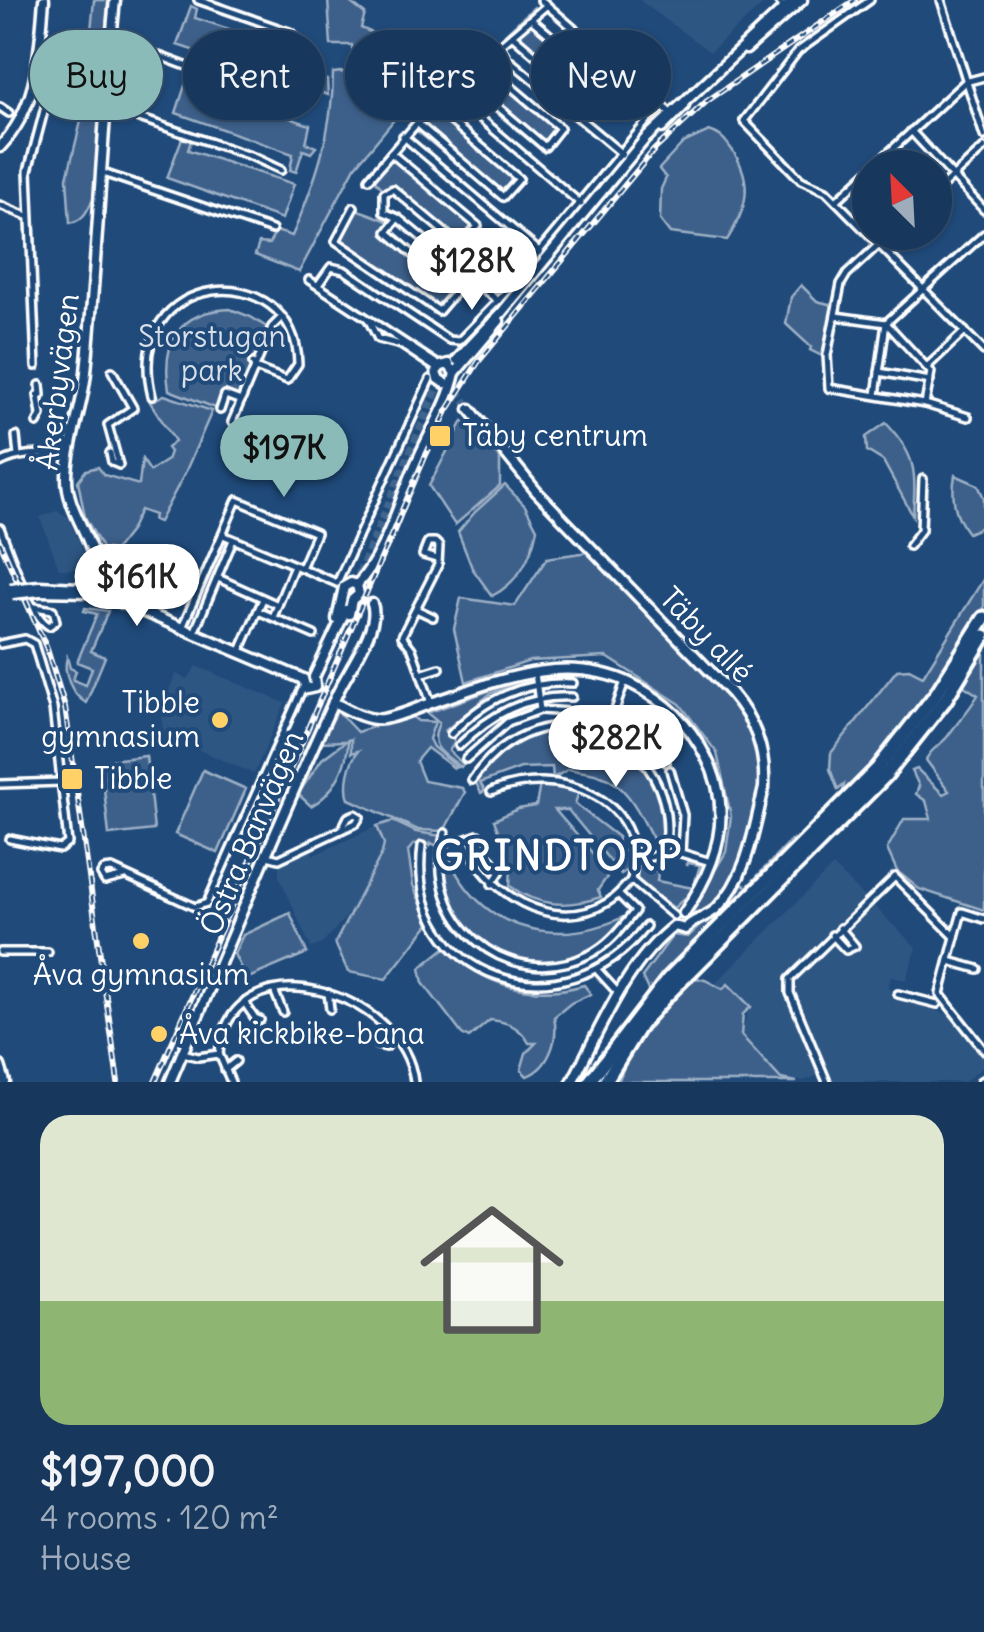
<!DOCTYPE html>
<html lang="en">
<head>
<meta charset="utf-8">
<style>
  :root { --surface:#17385c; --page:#203f62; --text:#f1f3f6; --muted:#9eacbb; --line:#365272; --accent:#8bbbb9 }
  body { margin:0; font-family:Delius,sans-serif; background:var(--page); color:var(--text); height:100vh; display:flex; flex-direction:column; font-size:38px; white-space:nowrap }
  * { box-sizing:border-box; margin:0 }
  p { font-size:32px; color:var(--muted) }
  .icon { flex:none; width:55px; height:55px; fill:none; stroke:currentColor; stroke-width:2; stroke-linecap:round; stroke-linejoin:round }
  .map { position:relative; height:1082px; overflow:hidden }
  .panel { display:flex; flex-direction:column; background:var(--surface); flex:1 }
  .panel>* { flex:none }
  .hud { position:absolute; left:30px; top:30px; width:925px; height:90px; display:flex; gap:20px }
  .needle { width:65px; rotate:336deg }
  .fabs { position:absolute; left:852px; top:150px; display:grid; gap:20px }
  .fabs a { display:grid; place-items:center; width:100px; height:100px; border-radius:50%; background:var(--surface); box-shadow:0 2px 8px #0004,0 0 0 2px var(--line); font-size:50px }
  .price { position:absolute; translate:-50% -85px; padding:0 22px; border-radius:35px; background:#fff; color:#222; font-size:32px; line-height:65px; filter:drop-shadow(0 2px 5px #0008) }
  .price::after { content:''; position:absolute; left:50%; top:60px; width:30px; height:22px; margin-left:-15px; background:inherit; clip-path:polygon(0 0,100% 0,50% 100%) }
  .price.selected { background:var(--accent); color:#111 }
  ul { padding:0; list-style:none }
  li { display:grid; align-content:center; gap:20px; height:530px; padding:0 40px }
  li+li { border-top:2px solid var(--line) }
  li span { display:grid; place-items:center; height:310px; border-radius:30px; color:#555 }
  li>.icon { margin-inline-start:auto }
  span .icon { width:180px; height:180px; fill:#fffc; stroke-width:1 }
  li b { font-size:42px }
  .pill { padding:0 35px; border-radius:45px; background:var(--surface); box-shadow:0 2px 8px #0004,0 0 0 2px var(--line); font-size:35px; line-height:90px }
  .pill.selected { background:var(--accent); color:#111 }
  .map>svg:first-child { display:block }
</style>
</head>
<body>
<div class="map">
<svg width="984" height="1082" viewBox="0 0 984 1082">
  <rect width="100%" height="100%" fill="#1f4a7a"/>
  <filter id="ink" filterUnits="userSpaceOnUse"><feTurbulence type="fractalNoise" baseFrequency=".01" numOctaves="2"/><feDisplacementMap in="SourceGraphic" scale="20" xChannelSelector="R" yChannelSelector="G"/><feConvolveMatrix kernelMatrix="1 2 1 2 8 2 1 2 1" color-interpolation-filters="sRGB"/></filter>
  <g filter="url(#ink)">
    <!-- built -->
    <g fill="#2e5683">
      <path d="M639,0H768L710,52Z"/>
      <path d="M57,511L68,517L87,561L79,569H59L40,517Z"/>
      <path d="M196,666L285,703L254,774L163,734L161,708L176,674L188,679Z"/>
      <path d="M377,826L384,844L382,853L356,905L322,944L311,948L279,876V863L310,848L314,855Z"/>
      <path d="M833,866L917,948L906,980L891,977L888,988L901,997V1000L957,1017L984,1050V1066L964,1082H828L822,1074L803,1081L782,1079L741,1035L750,1006L729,985L723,989L714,985Z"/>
    </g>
    <!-- green -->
    <g fill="#3c618b" stroke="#9eb0c5" stroke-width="2.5">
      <path d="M94,0H108L94,196C89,208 84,221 70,223L67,178L83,113Z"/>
      <path d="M328,0H347L365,14L361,28L414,51L436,69L355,167L299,272L255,255L259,243L269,244L276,231L292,236C315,183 333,131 333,73L353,71L352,45H331Z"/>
      <path d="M191,6L197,9L195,18L316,57V79L327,80L328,95L177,45Z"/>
      <path d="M534,7L543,12L537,21L624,94L603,118L505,34Z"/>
      <path d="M486,51L494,55L488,63L565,128L544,153L454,77Z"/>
      <path d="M189,73L199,76L197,86L310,125L306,143L316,147L311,153L303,150L296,172L290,170L293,154L176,113Z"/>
      <path d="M440,91L447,99L441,107L524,178L503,202L410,125Z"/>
      <path d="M709,131C722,135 725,140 733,151C754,183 747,209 727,240L670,233L660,220L661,189L666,178L659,169L683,143Z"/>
      <path d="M182,138L191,141L188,150L294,184L282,219L167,178Z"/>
      <path d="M396,140L404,146L397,155L482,226L462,250L394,193L386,200L383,189L368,173Z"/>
      <path d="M351,208C368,212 381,219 397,225L391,233L460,291L440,315L332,243Z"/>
      <path d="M801,285L817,301L837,306L827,355L822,356L810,350L811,347L786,324L791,297Z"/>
      <path d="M230,309L251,317L268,328L237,397L224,392L218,409L169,390C161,342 179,311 230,309Z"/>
      <path d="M164,395L212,411L185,473L159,522L153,520L154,515L140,510L130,531L115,550L102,548L85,517L78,481L86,470L98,467L104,475L139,485L142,459L150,471L167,460L170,452L167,448L175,441L150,402Z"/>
      <path d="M463,421L500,458V486L455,525L429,486Z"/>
      <path d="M886,423C917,456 916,472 913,516L883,461L867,451L866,437Z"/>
      <path d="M955,475L978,485L984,498V526L968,533C954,515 951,497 955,475Z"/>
      <path d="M505,485L525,506L537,529C531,558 519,582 492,596L472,568L458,532L475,512Z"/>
      <path d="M588,552L738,706L757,743L761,792L740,864L719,900L710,910L695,917L692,908L726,852L731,816L717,753L680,704L607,657L530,661L466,682L454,629L461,598L515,606L547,558Z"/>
      <path d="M984,578V612L930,695L867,771L653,991L648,990L642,977L673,935L688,937L732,896L741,882L747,887L791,840L801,837L843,793L844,785L838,790L830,769L831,753L897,670L909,669L923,676Z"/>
      <path d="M85,608L108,611L91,651L105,657L86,703C72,695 62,673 67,657L70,668L76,671L73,680L86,685L92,668L77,662L97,614L84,611Z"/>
      <path d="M984,641V910L919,889L897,871L887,849L904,819H931L926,801L916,794L919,786L912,771L917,769L943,794L949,791L926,760C930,749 940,746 948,736C957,723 970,709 978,695L961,684Z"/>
      <path d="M524,678H533L491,693L445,731L455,742L449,751L463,764L461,767C442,753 428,748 439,723L427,713Z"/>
      <path d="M337,711L357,732L410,715L418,721L435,722L429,739L433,747L457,767L454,768L427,748L416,761L424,781L462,788L465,792L444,831L418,830L349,799C344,785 349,763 358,751L351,753V739L348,740C348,765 334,794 311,806L298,794L322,759L346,741L322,742Z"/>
      <path d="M562,726C578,728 594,729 609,736C649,757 676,808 661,852C644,828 634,787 601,776C591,772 579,772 569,769L553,778L552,767L521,768L480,783L485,791L481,793L474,779C494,744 525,736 562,726Z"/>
      <path d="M146,756L154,830L109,835L101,761Z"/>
      <path d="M203,770L246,789L218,853L175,834Z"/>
      <path d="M540,784L579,791L575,804L618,837L617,847L632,857L627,870L621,874L568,810H555L594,855L607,877L598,890L601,897C568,908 538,907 510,886L511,866L494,820L518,809L536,806Z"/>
      <path d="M393,821L416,832L442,836L440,847L431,843L430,846L427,843L414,844L408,851L413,885L429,924L386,979L348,972L335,943L382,853L384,844L377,826Z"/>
      <path d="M446,837L451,838C446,858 454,871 466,887C505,938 573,943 627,915L625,918C572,990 466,972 444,884C440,868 444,852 446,837Z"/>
      <path d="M653,855L661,856L654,870L658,872L657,881L693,888L700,865L688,863L687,866V862L690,859L704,865L699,885L674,908L637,881L638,865Z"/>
      <path d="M290,913L307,953L246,979L234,954L243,935Z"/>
      <path d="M445,948C483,985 532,1000 584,985L591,994L571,1003L554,1017C559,1039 549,1068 527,1076L521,1070L526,1053L536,1043H529C521,1028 507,1021 490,1020L469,1038L462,1034L423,983L420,968Z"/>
      <path d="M692,977L705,980L723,989L728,984L751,1007L743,1014L741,1035L781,1079L797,1082H618L629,1055L660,1010L663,1012Z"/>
    </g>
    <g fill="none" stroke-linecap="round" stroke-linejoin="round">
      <!-- street-tunnel -->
      <path stroke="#41658e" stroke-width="5" stroke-dasharray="5 2.5" stroke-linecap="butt" d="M392,343L438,372"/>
      <!-- secondary-tunnel -->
      <g stroke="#41658e" stroke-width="8" stroke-dasharray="8 4" stroke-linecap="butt">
        <path d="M450,380L470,409"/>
        <path d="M354,586L441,379"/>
        <path d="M346,610L348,597"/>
      </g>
      <!-- street casing -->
      <g stroke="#fff" stroke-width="12">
        <g id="street">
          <path d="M198,0L292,33L301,43"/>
          <path d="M541,0L674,116"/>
          <path d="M777,0L784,7"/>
          <path d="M870,0L798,51L744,121L801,180L826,191L836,201L984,351"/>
          <path d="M941,0L984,136"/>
          <path d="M531,19L620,94L602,113L512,35L547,5"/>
          <path d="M111,38L299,108"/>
          <path d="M499,45L507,58L622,154"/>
          <path d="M481,61L560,128L545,147L463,77L512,35"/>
          <path d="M450,87L459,100L581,204"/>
          <path d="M0,107L9,113"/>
          <path d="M107,107L253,157L281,170"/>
          <path d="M417,123L463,77"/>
          <path d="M911,131L984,210"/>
          <path d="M403,136L540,252"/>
          <path d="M391,153L478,226L461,246L393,189L384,193V212L398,218L498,301"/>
          <path d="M872,168L965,82L984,77"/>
          <path d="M100,172L272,230"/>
          <path d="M369,179L417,123L503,197L519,179L433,106"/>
          <path d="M935,193L984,148"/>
          <path d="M836,201L870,170"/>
          <path d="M0,205L29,217"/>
          <path d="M354,207L336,241L439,311L456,291L387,232L397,219"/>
          <path d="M892,232L847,274L841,284L827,355L829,388L925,404L968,417"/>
          <path d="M309,280L440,366"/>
          <path d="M318,285L331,267L344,270L449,340L459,341L498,301L662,103"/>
          <path d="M836,316L886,323L984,234"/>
          <path d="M368,319L378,339L401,345L437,369"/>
          <path d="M886,323L931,372L925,404"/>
          <path d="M36,366L28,171L53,77"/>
          <path d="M928,366L965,331"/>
          <path d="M879,372L930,381"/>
          <path d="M876,395L886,323"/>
          <path d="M152,396C120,268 296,255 298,364L287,380L255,368L253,363"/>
          <path d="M220,410L225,395L241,401"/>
          <path d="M232,422L272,327L281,318"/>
          <path d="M37,423L41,415L38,395H41L40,385"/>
          <path d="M16,436L18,456"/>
          <path d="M110,453L112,462L119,465L108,425L133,408L112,371"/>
          <path d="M0,463C21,452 44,454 68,454"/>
          <path d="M0,528C9,550 30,616 49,626L56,621L53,610L35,607"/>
          <path d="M223,535L337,583"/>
          <path d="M909,546L921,530L923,479"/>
          <path d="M218,578L278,605"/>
          <path d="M337,583L430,379"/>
          <path d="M416,609L433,617"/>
          <path d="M258,611L314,635"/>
          <path d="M273,617L294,566"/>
          <path d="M182,628L237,500L316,533L301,568"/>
          <path d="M194,633L233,540"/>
          <path d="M0,644L25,639L34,644L53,708L68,843L60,849L10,839"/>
          <path d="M240,651L263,599"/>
          <path d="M421,674L440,668"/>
          <path d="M625,681L613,716L639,730L666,762"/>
          <path d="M431,703L412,649L402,636L438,565L439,546L435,542H428L423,555L437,559"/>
          <path d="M540,710L599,714"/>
          <path d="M451,734C485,698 524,681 573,683"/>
          <path d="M459,746C491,714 526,695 572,697"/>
          <path d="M466,759L508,722L540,710L535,673"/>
          <path d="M670,770L683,815L681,853L711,862"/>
          <path d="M472,780C542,677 685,732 665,853L635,861"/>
          <path d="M0,784L62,782"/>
          <path d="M491,792C555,763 651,798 631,880L674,916"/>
          <path d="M445,833C420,921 508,995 590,954C609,945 622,927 635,911L618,894"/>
          <path d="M422,846C405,979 564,1033 646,926"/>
          <path d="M267,856L279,859L356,823L360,817L355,814L348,817L342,829"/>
          <path d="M125,876L105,881L101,874L104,870L112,869L195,907L207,903L303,687"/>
          <path d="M492,884L500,872L486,854L478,835L464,840C485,891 552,937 608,902C616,897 624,888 631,880"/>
          <path d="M832,935L846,950L855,946L840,928"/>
          <path d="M955,937L962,912L984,919"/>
          <path d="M0,952H48"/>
          <path d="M949,961L978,969"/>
          <path d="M598,971L618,993"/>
          <path d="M274,990L283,1012"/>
          <path d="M328,993L330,1009"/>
          <path d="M898,994L937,1004"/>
          <path d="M244,1002L255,1018L260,1020"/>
          <path d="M377,1045L386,1047L393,1037"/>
          <path d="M183,1053L198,1057L219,1054L231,1082"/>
          <path d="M219,1054C230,939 405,991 414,1082"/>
          <path d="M225,1070L236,1061"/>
          <path d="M827,1082L790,993V979L895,877L955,937L940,994L984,1050"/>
        </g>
      </g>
      <!-- secondary casing -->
      <g stroke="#fff" stroke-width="15">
        <g id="secondary">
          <path d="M746,49L802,0"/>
          <path d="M662,128L684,106"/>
          <path d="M0,147C39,105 39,54 44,0"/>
          <path d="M457,360L502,312L645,139L793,0"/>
          <path d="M455,373L499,321"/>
          <path d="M445,383L438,379L436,372L441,366L449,364"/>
          <path d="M470,409L536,491L731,693C755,721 766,750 764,788C754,828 748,877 717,908C707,918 692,919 685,929L674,926"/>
          <path d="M357,585C387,552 399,499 418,459C431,429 448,405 455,373L449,365"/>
          <path d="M39,586L79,588L104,595L303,679"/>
          <path d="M40,591L88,592"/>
          <path d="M93,591C107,549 66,518 67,476C68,440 83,407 86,372C98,248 102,124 115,0"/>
          <path d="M349,614L352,600L359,594L357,585"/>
          <path d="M337,619L344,587L351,583L357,585"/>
          <path d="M303,679L306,689L315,687L314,677L346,610"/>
          <path d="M333,702C347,709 366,721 383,719C400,716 417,708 434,702C499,680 565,652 632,684C666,701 689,723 706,757C735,812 717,866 684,913"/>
          <path d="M0,1066L5,1082"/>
          <path d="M170,1082C225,953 278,822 337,694C347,671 381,627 372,604"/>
          <path d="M572,1082C600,1030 626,963 674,926"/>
          <path d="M982,1082L984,1081"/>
        </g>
      </g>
      <!-- highway casing -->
      <g stroke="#fff" stroke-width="19">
        <g id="highway">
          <path d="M589,1082L668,979L877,769L936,694L984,618"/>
          <path d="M605,1082L640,1025L665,997L885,776L945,700L984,636"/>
        </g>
      </g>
      <!-- street -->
      <use href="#street" stroke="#1f4a7a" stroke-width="5"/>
      <!-- secondary -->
      <use href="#secondary" stroke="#1f4a7a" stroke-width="8"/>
      <!-- highway -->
      <use href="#highway" stroke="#1f4a7a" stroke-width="11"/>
      <!-- rail casing -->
      <g stroke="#fff" stroke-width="6">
        <g id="rail">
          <path d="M0,542L47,649L65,707L118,1082"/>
          <path d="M155,1082L425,457L447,411L479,361L654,150L707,101L855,0"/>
        </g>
      </g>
      <!-- rail -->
      <use href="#rail" stroke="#1f4a7a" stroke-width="2.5" stroke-dasharray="8" stroke-linecap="butt"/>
      <!-- secondary-bridge casing -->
      <g stroke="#fff" stroke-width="15" stroke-linecap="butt">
        <g id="secondary-bridge">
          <path d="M10,589L39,586"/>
          <path d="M12,594L40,591"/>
        </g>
      </g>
      <!-- secondary-bridge -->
      <use href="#secondary-bridge" stroke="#1f4a7a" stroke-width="8"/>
    </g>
  </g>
  <!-- markers -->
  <g fill="#ffd166" stroke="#1f4a7a" stroke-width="4">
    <rect x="428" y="424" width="24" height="24" rx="5"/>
    <circle cx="220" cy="720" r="10"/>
    <rect x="60" y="767" width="24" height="24" rx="5"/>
    <circle cx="141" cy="941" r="10"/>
    <circle cx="159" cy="1034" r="10"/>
  </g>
  <g text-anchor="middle" stroke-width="8" stroke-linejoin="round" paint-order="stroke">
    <!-- park labels -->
    <g font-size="30" fill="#d8dfe8" stroke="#1f4a7a">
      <text x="212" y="347">Storstugan<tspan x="212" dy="34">park</tspan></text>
    </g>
    <!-- street labels -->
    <g font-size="30" fill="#fff" stroke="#1f4a7a">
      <text transform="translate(58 382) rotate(-83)" y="10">Åkerbyvägen</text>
      <text transform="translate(706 635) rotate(46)" y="10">Täby allé</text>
      <text transform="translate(252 833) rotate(-67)" y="10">Östra Banvägen</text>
    </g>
    <!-- poi labels -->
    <g font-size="30" fill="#fff" stroke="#1f4a7a" text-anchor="start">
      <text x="462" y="446">Täby centrum</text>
      <text x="200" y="713" text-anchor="end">Tibble<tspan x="200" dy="34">gymnasium</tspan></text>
      <text x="94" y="789">Tibble</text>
      <text x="141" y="985" text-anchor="middle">Åva gymnasium</text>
      <text x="179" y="1044">Åva kickbike-bana</text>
    </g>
    <!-- district labels -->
    <g font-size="40" font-weight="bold" letter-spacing="2.5" fill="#fff" stroke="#1f4a7a">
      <text x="559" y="870">GRINDTORP</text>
    </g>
  </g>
</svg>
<div class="fabs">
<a><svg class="needle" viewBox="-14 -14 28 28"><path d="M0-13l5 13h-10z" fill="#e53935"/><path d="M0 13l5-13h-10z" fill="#9eacbb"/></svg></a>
</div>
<b class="price" style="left:472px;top:313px">$128K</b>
<b class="price selected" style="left:284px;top:500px">$197K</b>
<b class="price" style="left:137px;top:629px">$161K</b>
<b class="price" style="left:616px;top:790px">$282K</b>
<div class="hud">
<a class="pill selected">Buy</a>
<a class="pill">Rent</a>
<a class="pill">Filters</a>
<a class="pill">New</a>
</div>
</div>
<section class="panel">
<ul>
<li><span style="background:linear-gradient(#dfe7d0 60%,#8fb573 0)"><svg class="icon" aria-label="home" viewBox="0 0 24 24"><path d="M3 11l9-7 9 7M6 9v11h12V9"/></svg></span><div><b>$197,000</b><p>4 rooms · 120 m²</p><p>House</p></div></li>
</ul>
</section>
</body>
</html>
